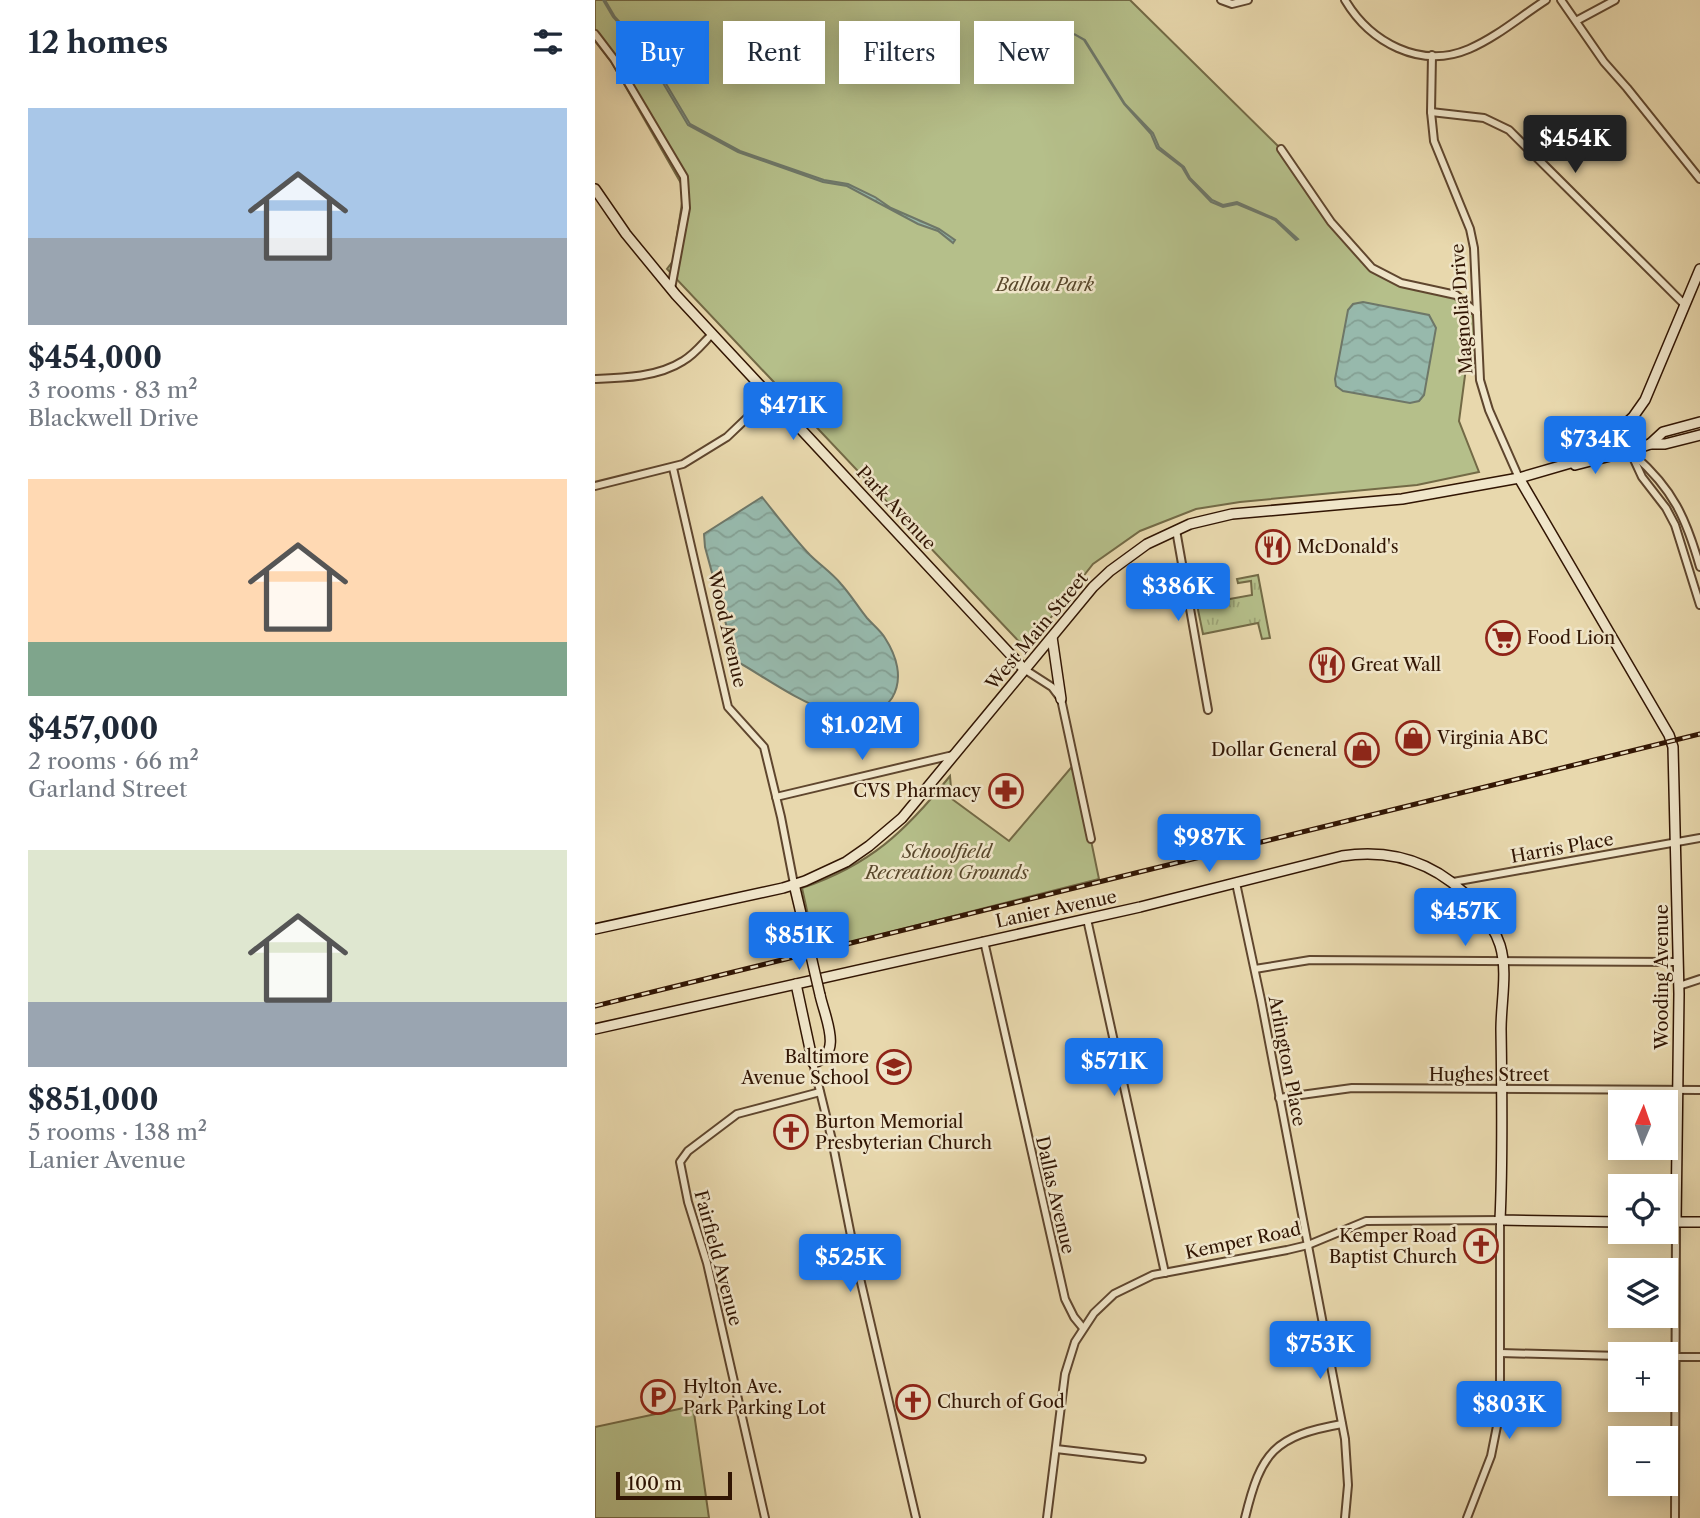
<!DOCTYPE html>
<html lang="en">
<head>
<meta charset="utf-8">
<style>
  :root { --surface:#fff; --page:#f2f2f3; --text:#1f2937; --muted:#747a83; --accent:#1a73e8 }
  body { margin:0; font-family:"Libre Caslon Text",serif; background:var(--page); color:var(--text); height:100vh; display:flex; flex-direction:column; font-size:26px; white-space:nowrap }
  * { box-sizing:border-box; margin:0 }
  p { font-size:23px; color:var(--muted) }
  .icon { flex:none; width:38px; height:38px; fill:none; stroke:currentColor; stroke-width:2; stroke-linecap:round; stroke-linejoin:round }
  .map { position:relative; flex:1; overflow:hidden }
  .side { display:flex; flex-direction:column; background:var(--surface); width:595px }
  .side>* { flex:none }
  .banner { position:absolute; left:21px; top:21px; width:665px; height:63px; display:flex; gap:14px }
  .needle { width:46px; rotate:2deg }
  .controls { position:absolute; left:1013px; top:1090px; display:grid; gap:14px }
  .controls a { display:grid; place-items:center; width:70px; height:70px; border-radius:0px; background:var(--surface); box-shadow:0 4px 18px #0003; font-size:35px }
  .scale { position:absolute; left:21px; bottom:18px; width:116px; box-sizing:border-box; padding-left:7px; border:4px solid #311503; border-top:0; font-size:19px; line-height:24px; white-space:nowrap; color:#311503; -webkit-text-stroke:5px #f0e6ca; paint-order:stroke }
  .price { position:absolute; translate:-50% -60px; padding:0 16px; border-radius:7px; background:var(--accent); color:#fff; font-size:23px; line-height:46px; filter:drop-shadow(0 2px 4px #0008) }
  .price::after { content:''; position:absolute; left:50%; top:42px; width:21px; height:16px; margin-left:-10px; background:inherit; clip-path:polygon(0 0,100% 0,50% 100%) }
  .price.active { background:#222; color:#fff }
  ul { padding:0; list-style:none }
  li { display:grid; align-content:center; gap:14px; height:371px; padding:0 28px }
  li span { display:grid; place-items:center; height:217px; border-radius:0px; color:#555 }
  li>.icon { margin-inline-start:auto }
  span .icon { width:126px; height:126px; fill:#fffc; stroke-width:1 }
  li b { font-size:30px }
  h2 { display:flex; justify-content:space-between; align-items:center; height:84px; padding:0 28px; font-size:30px }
  .pill { padding:0 24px; border-radius:0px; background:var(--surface); box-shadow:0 4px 18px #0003; font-size:24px; line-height:63px }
  .pill.active { background:var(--accent); color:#fff }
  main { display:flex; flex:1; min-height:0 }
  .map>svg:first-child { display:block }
</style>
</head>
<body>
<main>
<section class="side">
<h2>12 homes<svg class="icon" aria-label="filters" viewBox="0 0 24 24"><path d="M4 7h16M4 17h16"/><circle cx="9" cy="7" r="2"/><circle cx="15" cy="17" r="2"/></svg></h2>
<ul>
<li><span style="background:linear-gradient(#a9c7e8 60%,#9aa5b1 0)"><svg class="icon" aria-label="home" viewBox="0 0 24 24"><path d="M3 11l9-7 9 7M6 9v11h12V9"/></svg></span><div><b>$454,000</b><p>3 rooms · 83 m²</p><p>Blackwell Drive</p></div></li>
<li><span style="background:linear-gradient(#ffd9b3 75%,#7fa58c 0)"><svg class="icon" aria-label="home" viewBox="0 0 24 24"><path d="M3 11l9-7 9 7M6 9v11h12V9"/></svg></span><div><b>$457,000</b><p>2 rooms · 66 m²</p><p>Garland Street</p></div></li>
<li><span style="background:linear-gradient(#dfe7d0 70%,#9aa5b1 0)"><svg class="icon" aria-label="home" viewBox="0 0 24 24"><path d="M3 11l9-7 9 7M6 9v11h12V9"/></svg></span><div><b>$851,000</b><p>5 rooms · 138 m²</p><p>Lanier Avenue</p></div></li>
</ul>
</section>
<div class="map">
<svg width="1105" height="1518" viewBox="0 0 1105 1518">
  <defs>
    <pattern id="grass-tufts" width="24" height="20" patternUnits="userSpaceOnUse" patternTransform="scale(1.75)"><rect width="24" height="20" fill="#b5bf8a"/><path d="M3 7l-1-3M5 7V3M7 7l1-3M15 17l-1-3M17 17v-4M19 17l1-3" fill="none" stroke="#9ca375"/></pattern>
    <pattern id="water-waves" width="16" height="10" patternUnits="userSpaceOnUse" patternTransform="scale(1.75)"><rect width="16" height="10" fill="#97b9ac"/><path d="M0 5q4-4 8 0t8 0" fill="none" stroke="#839e92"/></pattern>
  </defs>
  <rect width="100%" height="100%" fill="#e8d8ad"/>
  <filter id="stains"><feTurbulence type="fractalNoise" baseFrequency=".00286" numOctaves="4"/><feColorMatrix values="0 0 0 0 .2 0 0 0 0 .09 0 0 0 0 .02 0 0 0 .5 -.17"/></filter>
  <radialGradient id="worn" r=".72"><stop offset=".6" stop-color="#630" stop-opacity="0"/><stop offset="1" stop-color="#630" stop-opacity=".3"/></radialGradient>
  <!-- grass -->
  <path fill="url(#grass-tufts)" stroke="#736a46" stroke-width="2" d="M663,575L675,638L667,639L663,623L608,634L601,600L616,596L618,602L657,595L656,581L643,583L642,579Z"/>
  <!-- green -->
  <g fill="#b5bf8a" stroke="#736a46" stroke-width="2">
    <path d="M0,0H535L686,149L736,222L767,260L794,279L867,298L882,313V351L894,410L874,345L864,421L884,472L822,485L645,502L601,509L545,531L498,564L431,649L72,269L78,261L88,197L87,185L17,63L0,41Z"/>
    <path d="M480,763L504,879L221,951L207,888C275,865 310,832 355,776L357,799L414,841Z"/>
    <path d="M98,1406L114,1518H0V1427Z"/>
  </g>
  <!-- water -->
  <g fill="url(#water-waves)" stroke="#6e7768" stroke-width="2">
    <path d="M8,0H10L20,17L51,50L95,124L145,151L229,180L253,184L280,197L296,208L344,229L360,240L358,243L343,231L323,224L252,186L228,182L143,152L93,125L49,51L18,17Z"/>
    <path d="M479,34L490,40L530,104L558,133L564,147L589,167L595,178L617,200L628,205L642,202L681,219L703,239L701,240L680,220L642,204L628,207L616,202L594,179L587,167L562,148L556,134L529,104L489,40Z"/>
    <path d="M768,302L834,315L841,328L829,395L824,401L815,403L748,391L741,386L740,379L753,310L758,304Z"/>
    <path d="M167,497C183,517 198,537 215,555C225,565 237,573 246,584C256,595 263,607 272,618C278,625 285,630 290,638C301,655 309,678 297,698C262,749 179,681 141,661L110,547L109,534Z"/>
  </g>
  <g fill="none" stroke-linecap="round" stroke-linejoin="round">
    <!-- street casing -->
    <g stroke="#5f462e" stroke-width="10">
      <g id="street">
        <path d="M626,0L637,4L653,0"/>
        <path d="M750,0C775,42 825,70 874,49C902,37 926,16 951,0"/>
        <path d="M966,0L1009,62L1032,88L1105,179"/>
        <path d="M981,21L1020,0"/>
        <path d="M0,34L19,59L89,177L91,208L76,289"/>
        <path d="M837,55L836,112L839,141L875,229L879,248L885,380L894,410L924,478"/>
        <path d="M836,112L889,118L914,130L1090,305"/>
        <path d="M686,149L736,222L777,268L806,283L861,295L882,313"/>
        <path d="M0,379C29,378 63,377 88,361C100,354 108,343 117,334"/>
        <path d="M1035,451L1047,477L1071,508L1080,525L1105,605"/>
        <path d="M1039,455C1078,489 1091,518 1105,567"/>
        <path d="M78,468L133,707L169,747L186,817L199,884"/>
        <path d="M0,486L88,464L132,437L175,396"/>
        <path d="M581,530L613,710"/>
        <path d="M429,669L457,687L466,699L496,839"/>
        <path d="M181,797L358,755"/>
        <path d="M858,882L1105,838"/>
        <path d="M641,883L666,1000L750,1439L753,1485L750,1518"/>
        <path d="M492,919L570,1273"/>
        <path d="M389,941L470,1299L479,1317L488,1328"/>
        <path d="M660,969L715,960L1084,962"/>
        <path d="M1084,986L1105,979"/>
        <path d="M218,1063L237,1140L261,1261L321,1518"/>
        <path d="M684,1098L757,1088L1105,1090"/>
        <path d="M905,1353L1026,1356"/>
        <path d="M1071,1357H1105"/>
        <path d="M461,1449L547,1459"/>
        <path d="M170,1518L112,1263L93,1202L85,1162L93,1151L142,1114L225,1092"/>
        <path d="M452,1518L470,1374L480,1342L499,1313L519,1294L558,1275L692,1250L713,1245L771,1221L905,1220V1411L896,1456L872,1518"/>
        <path d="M650,1518C666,1452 679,1436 747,1424"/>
        <path d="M1080,1518L1081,1222"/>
      </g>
    </g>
    <!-- secondary casing -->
    <g stroke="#311503" stroke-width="12">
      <g id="secondary">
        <path d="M0,189L31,234L81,295L429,669"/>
        <path d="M1022,434L1035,451L1055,444H1070L1105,435"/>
        <path d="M1055,444L1068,432L1105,422"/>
        <path d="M980,465L1035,451"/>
        <path d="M924,478L1074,735L1078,747L1084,994L1081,1222"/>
        <path d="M457,637L466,699"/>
        <path d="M199,884L213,943"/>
        <path d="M0,929L188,888L210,881L251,862L274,846L307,818L498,587L515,571L552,544L595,524L637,514L807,499L924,478L979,462L1006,447L1038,417L1050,400L1105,269"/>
        <path d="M201,984L218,1063C249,1055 230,1018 225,995"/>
        <path d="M0,1029L545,907L747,856C800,848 844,864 880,904C890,917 900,929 905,945C913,971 906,1002 906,1029C907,1093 908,1156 905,1220L1026,1222"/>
        <path d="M1071,1222H1105"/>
      </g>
    </g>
    <!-- street -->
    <use href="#street" stroke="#f0e6ca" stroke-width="6"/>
    <!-- secondary -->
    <use href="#secondary" stroke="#f0e6ca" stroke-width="9"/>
    <!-- rail casing -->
    <g stroke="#311503" stroke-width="5">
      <path id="rail" d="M0,1006L1105,734"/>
    </g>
    <!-- rail -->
    <use href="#rail" stroke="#f0e6ca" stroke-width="2.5" stroke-dasharray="8" stroke-linecap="butt"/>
    <!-- secondary-bridge casing -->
    <g stroke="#311503" stroke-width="12" stroke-linecap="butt">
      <path id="secondary-bridge" d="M213,943L225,995"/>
    </g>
    <!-- secondary-bridge -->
    <use href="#secondary-bridge" stroke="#f0e6ca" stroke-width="9"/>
  </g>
  <!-- icons -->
  <defs>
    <g id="restaurant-ring" transform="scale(1.75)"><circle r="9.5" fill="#f0e6ca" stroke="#8f2418" stroke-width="1.5"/><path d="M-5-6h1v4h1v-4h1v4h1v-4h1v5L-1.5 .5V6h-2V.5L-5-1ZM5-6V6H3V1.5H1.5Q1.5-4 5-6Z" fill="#8f2418"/></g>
    <g id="supermarket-ring" transform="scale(1.75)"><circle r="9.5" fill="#f0e6ca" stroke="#8f2418" stroke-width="1.5"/><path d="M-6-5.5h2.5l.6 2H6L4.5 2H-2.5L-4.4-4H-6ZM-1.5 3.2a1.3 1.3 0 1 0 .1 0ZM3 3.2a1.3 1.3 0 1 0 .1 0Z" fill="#8f2418"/></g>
    <g id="shop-ring" transform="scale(1.75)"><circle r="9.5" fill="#f0e6ca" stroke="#8f2418" stroke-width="1.5"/><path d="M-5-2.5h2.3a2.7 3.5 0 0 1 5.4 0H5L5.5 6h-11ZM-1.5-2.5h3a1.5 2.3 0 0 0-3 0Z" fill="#8f2418"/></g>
    <g id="pharmacy-ring" transform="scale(1.75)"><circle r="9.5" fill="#f0e6ca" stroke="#8f2418" stroke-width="1.5"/><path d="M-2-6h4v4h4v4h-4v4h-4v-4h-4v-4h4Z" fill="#8f2418"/></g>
    <g id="school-ring" transform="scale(1.75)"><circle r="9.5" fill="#f0e6ca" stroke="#8f2418" stroke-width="1.5"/><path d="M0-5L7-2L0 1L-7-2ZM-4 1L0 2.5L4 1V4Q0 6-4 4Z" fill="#8f2418"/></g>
    <g id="church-ring" transform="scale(1.75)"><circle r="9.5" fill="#f0e6ca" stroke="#8f2418" stroke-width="1.5"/><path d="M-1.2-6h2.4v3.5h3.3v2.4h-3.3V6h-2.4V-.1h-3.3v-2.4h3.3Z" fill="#8f2418"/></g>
    <g id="parking-ring" transform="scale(1.75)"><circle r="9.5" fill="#f0e6ca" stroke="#8f2418" stroke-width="1.5"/><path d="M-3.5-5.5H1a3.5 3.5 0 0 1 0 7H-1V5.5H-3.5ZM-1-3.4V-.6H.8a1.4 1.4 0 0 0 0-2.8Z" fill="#8f2418"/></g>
  </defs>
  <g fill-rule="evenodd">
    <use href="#restaurant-ring" x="678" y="547"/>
    <use href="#supermarket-ring" x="908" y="638"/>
    <use href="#restaurant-ring" x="732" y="665"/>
    <use href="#shop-ring" x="818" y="738"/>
    <use href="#shop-ring" x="767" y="750"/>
    <use href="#pharmacy-ring" x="411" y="791"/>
    <use href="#school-ring" x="299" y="1067"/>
    <use href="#church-ring" x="196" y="1132"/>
    <use href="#church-ring" x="886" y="1246"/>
    <use href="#parking-ring" x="63" y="1397"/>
    <use href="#church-ring" x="318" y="1402"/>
  </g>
  <g text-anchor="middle" stroke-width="5" stroke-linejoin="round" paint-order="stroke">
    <!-- park labels -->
    <g font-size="18" font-style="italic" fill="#59482c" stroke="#f0e6ca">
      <text x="450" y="291">Ballou Park</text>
      <text x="352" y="858">Schoolfield<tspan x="352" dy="21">Recreation Grounds</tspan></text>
    </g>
    <!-- street labels -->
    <g font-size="18" fill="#311503" stroke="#f0e6ca">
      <text transform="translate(867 309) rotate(-94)" y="6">Magnolia Drive</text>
      <text transform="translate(301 508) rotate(47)" y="6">Park Avenue</text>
      <text transform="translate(132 629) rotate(77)" y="6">Wood Avenue</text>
      <text transform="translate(442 631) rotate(-50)" y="6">West Main Street</text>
      <text transform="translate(967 848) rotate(-10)" y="6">Harris Place</text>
      <text transform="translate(461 909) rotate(-12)" y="6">Lanier Avenue</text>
      <text transform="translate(1067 977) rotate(-90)" y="6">Wooding Avenue</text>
      <text transform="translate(692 1061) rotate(79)" y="6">Arlington Place</text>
      <text x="894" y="1081">Hughes Street</text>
      <text transform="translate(460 1195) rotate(77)" y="6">Dallas Avenue</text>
      <text transform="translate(648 1241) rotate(-12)" y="6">Kemper Road</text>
      <text transform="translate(123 1258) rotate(75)" y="6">Fairfield Avenue</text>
    </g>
    <!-- poi labels -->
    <g font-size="18" fill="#311503" stroke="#f0e6ca" text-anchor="start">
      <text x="702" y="553">McDonald's</text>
      <text x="932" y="644">Food Lion</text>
      <text x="756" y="671">Great Wall</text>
      <text x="842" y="744">Virginia ABC</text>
      <text x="742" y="756" text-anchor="end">Dollar General</text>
      <text x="386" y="797" text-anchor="end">CVS Pharmacy</text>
      <text x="274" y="1063" text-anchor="end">Baltimore<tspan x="274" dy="21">Avenue School</tspan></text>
      <text x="220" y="1128">Burton Memorial<tspan x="220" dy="21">Presbyterian Church</tspan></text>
      <text x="862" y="1242" text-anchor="end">Kemper Road<tspan x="862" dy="21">Baptist Church</tspan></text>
      <text x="88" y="1393">Hylton Ave.<tspan x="88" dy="21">Park Parking Lot</tspan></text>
      <text x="342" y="1408">Church of God</text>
    </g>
  </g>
  <rect width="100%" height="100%" filter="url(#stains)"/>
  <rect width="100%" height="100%" fill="url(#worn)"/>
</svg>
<div class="controls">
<a><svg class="needle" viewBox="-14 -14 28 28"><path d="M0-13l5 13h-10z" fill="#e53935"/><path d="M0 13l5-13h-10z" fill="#747a83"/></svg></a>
<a><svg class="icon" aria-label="locate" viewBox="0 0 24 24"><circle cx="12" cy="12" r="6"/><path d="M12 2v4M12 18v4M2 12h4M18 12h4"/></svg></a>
<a><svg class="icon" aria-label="layers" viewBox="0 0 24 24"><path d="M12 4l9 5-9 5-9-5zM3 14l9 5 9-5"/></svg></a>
<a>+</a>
<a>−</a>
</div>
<div class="scale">100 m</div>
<b class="price active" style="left:980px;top:175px">$454K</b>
<b class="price" style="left:198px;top:442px">$471K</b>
<b class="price" style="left:1000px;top:476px">$734K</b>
<b class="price" style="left:583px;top:623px">$386K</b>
<b class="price" style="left:267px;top:762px">$1.02M</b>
<b class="price" style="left:614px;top:874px">$987K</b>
<b class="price" style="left:870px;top:948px">$457K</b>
<b class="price" style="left:204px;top:972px">$851K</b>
<b class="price" style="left:519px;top:1098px">$571K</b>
<b class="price" style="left:255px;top:1294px">$525K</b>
<b class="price" style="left:725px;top:1381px">$753K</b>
<b class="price" style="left:914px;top:1441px">$803K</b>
<div class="banner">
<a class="pill active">Buy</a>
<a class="pill">Rent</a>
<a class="pill">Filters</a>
<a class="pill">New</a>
</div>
</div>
</main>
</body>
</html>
